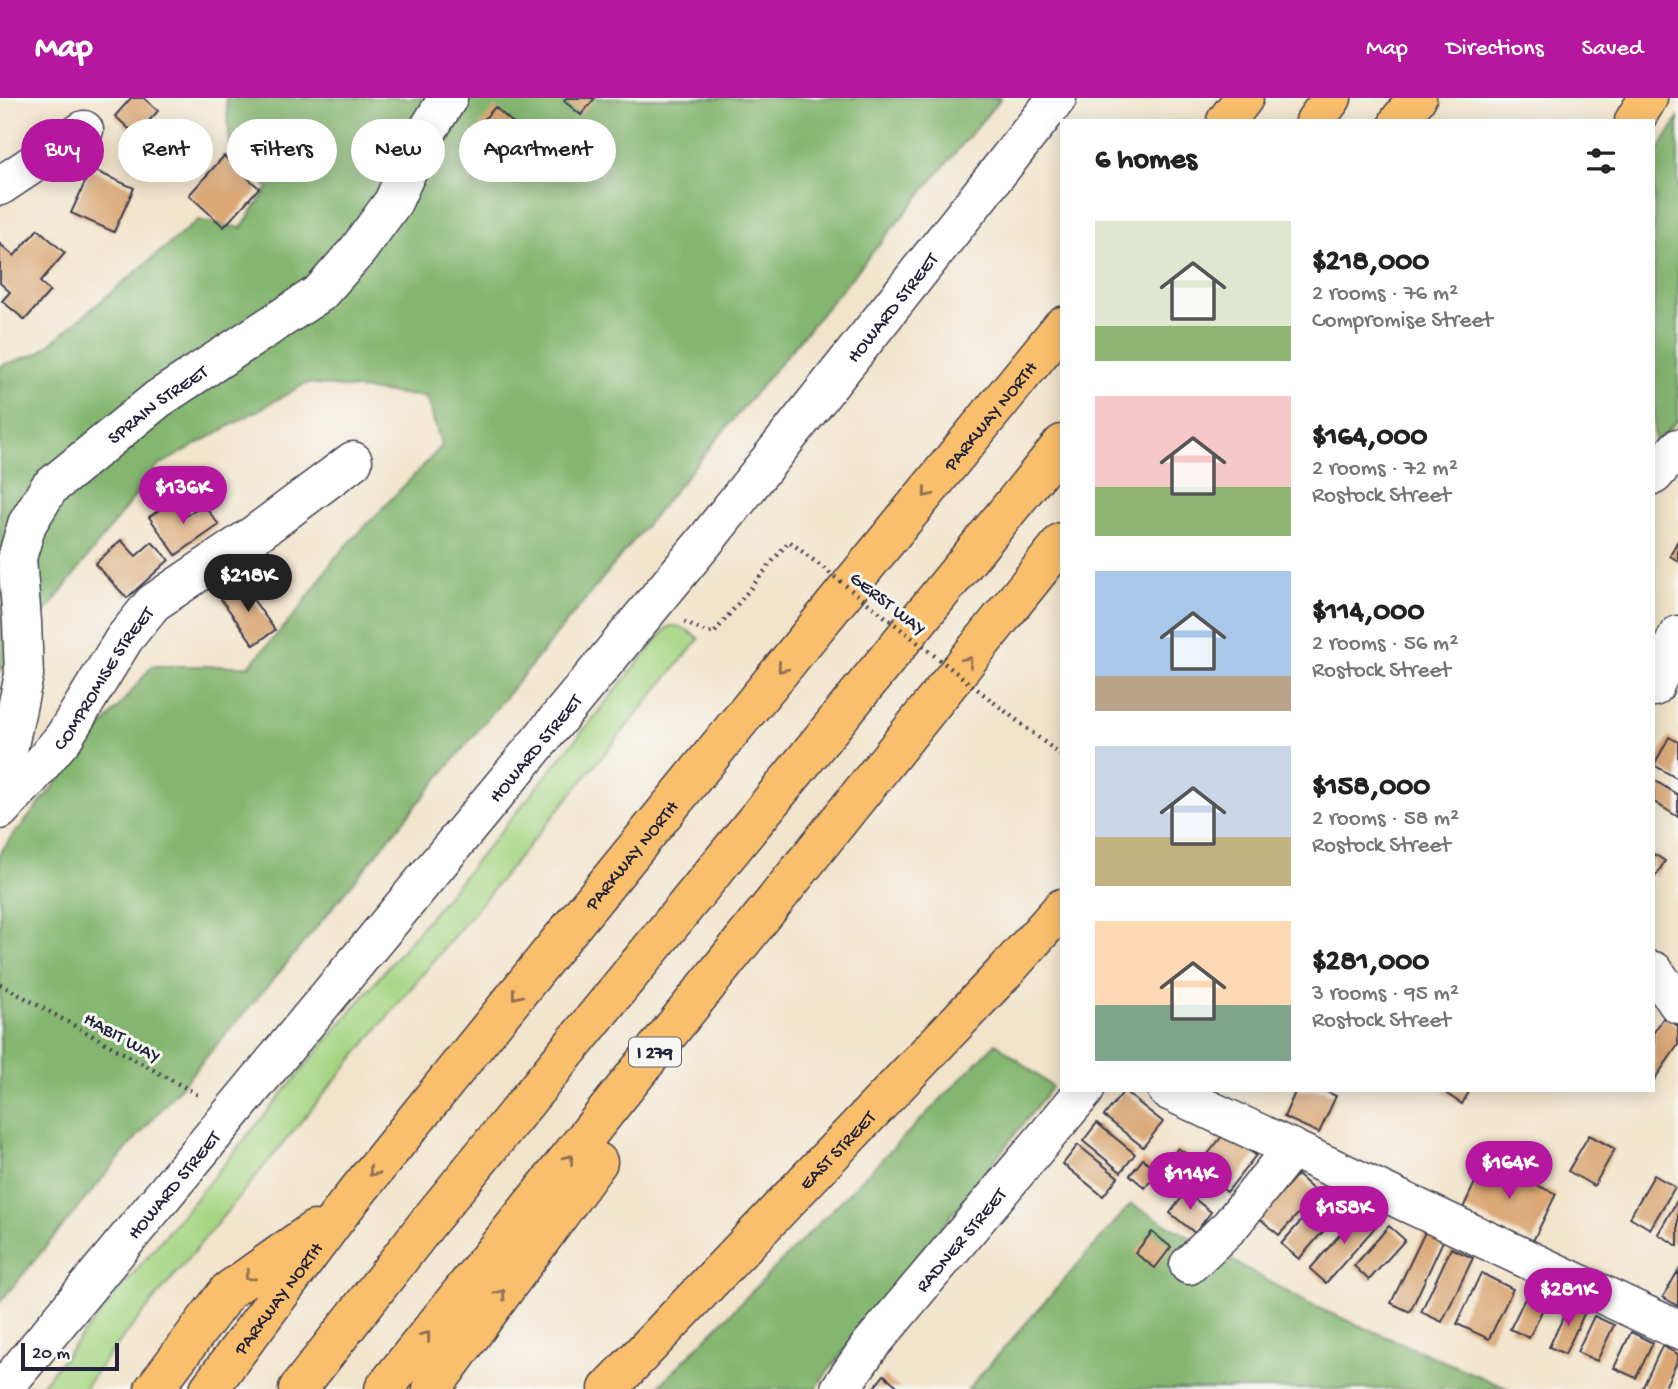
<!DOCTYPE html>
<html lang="en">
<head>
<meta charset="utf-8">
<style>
  :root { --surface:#fff; --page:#f6f6f6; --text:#222; --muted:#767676; --accent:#b5179e }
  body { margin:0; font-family:"Gochi Hand",sans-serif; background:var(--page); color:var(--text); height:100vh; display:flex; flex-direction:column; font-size:26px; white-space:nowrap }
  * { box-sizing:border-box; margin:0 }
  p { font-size:23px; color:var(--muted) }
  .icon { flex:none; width:38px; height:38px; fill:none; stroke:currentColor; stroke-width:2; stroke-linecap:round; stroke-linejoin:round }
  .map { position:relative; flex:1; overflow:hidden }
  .sheet { position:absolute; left:1060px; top:21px; width:595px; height:973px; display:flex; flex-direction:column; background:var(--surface); border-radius:0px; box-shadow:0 4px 18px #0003 }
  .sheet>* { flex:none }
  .banner { position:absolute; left:21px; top:21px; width:665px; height:63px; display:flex; gap:14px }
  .scale { position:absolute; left:21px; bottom:18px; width:98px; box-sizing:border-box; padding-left:7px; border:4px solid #22223b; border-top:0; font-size:19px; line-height:24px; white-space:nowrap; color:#22223b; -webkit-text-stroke:5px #f6f6f2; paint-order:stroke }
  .price { position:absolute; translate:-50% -60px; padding:0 16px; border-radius:24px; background:var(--accent); color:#fff; font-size:23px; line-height:46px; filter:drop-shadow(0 2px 4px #0008) }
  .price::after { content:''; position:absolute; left:50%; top:42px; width:21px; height:16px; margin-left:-10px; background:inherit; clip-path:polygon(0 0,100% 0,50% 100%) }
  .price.active { background:#222; color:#fff }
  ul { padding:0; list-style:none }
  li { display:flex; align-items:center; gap:21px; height:175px; padding:0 35px }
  li span { display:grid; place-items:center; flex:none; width:196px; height:140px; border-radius:0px; color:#555 }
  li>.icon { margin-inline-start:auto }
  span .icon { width:84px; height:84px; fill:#fffc; stroke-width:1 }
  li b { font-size:30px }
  h2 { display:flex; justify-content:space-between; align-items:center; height:84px; padding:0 35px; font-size:30px }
  .chip { padding:0 24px; border-radius:32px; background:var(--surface); box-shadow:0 4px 18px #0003; font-size:24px; line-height:63px }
  .chip.active { background:var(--accent); color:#fff }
  header { display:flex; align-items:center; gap:42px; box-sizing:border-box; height:98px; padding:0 35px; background:var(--accent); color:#fff }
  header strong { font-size:33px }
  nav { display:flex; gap:38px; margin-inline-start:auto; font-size:24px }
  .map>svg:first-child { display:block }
</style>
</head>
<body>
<header>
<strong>Map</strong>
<nav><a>Map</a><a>Directions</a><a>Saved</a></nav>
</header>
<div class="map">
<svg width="1678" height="1291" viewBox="0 0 1678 1291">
  <rect width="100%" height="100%" fill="#f6f6f2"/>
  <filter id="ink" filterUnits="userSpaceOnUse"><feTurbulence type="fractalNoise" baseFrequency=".0143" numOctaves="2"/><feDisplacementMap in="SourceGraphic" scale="14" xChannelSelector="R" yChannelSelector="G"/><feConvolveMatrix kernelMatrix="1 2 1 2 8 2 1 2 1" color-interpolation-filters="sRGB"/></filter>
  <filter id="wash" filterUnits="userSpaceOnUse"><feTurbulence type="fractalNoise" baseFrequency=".00686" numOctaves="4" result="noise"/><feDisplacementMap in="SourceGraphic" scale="28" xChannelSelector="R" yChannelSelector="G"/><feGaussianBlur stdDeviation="1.57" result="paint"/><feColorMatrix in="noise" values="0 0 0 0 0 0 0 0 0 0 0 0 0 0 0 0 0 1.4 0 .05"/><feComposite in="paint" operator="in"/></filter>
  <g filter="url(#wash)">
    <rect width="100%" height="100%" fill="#f2e4cb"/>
    <!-- green -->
    <path fill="#a6d582" stroke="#647c5e" stroke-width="2" d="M671,528C683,528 690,534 699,541L107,1259L84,1291H38C187,1111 336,930 486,751C547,678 606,603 667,530Z"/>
    <!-- forest -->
    <g fill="#84b670" stroke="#536c56" stroke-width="2">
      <path d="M226,0H1001L721,336L278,876L131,1046L0,1204V754L152,568H249L298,513L335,460L442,348L426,299L307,285L158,368L0,573V268L39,255L198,122L241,130L268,90L230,49Z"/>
      <path d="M1678,20V322L1654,348V60Z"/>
      <path d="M996,945L1052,989L819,1285L816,1291H656Z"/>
      <path d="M1131,1106L1311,1207L1509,1291H968Z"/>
    </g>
    <g id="blocks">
      <!-- building -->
      <g fill="#daa775">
        <path d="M131,0H144L158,13L136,37L115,18Z"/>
        <path d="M566,0H595L581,17L564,3Z"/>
        <path d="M495,9L523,34L506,53L479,27Z"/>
        <path d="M582,27L600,43L586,59L569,43Z"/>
        <path d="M224,58L259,90L224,129L189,97Z"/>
        <path d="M91,71L134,90L114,134L71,115Z"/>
        <path d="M38,131L65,155L40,184L50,193L25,222L2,203L10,194L0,185V146L14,158Z"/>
        <path d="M171,404L183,420L203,406L219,427L176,457L149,419Z"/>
        <path d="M121,442L136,458L152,444L169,462L127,500L95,466Z"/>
        <path d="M1678,442V463L1670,458Z"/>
        <path d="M242,486L275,532L254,547L221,501Z"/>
        <path d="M1669,639L1678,644V681L1654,667Z"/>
        <path d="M1654,682L1678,697V719L1654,704Z"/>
        <path d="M1654,756L1665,763L1654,781Z"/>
        <path d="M1664,919L1678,928V947L1654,982V934Z"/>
        <path d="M1296,992H1323L1336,998L1319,1035L1284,1019Z"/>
        <path d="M1441,992H1470L1462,1006Z"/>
        <path d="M1124,993L1163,1024L1143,1049L1104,1018Z"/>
        <path d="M1097,1025L1135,1056L1121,1074L1083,1043Z"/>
        <path d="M1223,1037L1256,1057L1227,1094L1197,1070Z"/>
        <path d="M1589,1037L1615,1051L1594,1088L1568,1073Z"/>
        <path d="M1078,1047L1118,1079L1103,1098L1063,1066Z"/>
        <path d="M1178,1050L1197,1064L1183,1082L1164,1067Z"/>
        <path d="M1143,1061L1158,1073L1145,1090L1130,1077Z"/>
        <path d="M1485,1063L1556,1096L1533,1143L1463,1110Z"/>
        <path d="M1297,1077L1317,1095L1279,1137L1259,1120Z"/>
        <path d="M1654,1077L1675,1089L1650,1131L1630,1119Z"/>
        <path d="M1328,1092L1346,1107L1299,1161L1281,1146Z"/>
        <path d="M1186,1094L1211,1114L1195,1135L1170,1115Z"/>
        <path d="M1678,1101V1148L1658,1136Z"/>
        <path d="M1362,1111L1378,1126L1326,1185L1310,1171Z"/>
        <path d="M1389,1128L1405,1142L1369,1182L1354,1168Z"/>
        <path d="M1152,1134L1171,1149L1155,1170L1135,1155Z"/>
        <path d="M1425,1134L1443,1143L1410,1214L1391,1205Z"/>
        <path d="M1451,1150L1473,1160L1442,1224L1421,1214Z"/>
        <path d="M1678,1173V1208L1663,1199Z"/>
        <path d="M1481,1175L1513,1191L1489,1241L1457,1226Z"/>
        <path d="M1530,1190L1549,1198L1529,1240L1510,1231Z"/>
        <path d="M1571,1203L1587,1210L1565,1256L1549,1249Z"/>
        <path d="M1594,1218L1614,1227L1597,1263L1577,1254Z"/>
        <path d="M1631,1234L1653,1245L1636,1280L1614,1270Z"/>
        <path d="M1662,1248L1678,1256V1262L1664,1291H1642Z"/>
        <path d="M884,1277L901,1291H873Z"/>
      </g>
    </g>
  </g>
  <g filter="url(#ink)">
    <use href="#blocks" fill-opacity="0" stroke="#413f51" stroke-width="2"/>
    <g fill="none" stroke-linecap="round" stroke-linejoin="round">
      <!-- minor casing -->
      <g stroke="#413f51" stroke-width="41">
        <g id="minor">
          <path d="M0,88L84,32"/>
          <path d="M1654,377L1678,350"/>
          <path d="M1654,589L1678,537"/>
          <path id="s1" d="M0,674L8,652L24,577L22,524L17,460L27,426L49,390L158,301L320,195L358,152L393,104L421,43L448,0"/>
          <path id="s2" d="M0,712L30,680L64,639L124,541L153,505L254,437L353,363"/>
          <path d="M1654,873L1678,906"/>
          <path d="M1167,992L1678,1232"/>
          <path d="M1189,1167L1230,1128L1292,1050"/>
          <path id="s3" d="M3,1291L706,442L1057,0"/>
          <path id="s4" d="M840,1291L869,1249L1085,992"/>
        </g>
      </g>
      <!-- major casing -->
      <g stroke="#413f51" stroke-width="41">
        <g id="major">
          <path d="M1634,23L1648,0"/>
          <path id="s5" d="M608,1291L1003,876L1062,810"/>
        </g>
      </g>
      <!-- highway casing -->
      <g stroke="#413f51" stroke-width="41">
        <g id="highway">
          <path d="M1226,23L1244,0"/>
          <path d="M1315,23L1332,0"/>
          <path d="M1399,23L1417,0"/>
          <path d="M154,1291L228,1193L314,1132"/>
          <path id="s6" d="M209,1291L344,1110L559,844L1062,228"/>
          <path d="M298,1291L430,1122L1062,346"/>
          <path d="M384,1291L1062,444"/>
          <path d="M432,1291L598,1064"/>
        </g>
      </g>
      <!-- path -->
      <g stroke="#413f51" stroke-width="4.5" stroke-dasharray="2 5" stroke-linecap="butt">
        <path d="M684,524L708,535L715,534"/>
        <path d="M0,886L200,998"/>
      </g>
      <!-- minor -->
      <use href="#minor" stroke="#fff" stroke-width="38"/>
      <!-- major -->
      <use href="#major" stroke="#f9bf6d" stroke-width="38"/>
      <!-- highway -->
      <use href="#highway" stroke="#f9bf6d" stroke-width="38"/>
      <!-- path-bridge -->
      <path stroke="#413f51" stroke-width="4.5" stroke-dasharray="2 5" stroke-linecap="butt" d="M715,534L789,443L1062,658"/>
    </g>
    <!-- one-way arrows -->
    <defs><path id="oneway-chevron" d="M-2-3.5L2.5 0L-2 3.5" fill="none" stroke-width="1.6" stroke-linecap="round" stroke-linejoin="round" transform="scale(1.75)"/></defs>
    <g stroke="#8e7054">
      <use href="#oneway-chevron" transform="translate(927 395) rotate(130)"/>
      <use href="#oneway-chevron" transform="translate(968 563) rotate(-51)"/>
      <use href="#oneway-chevron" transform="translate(782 570) rotate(129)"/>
      <use href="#oneway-chevron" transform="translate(516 897) rotate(129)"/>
      <use href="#oneway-chevron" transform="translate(569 1061) rotate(-51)"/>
      <use href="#oneway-chevron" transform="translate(373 1074) rotate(129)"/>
      <use href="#oneway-chevron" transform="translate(249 1178) rotate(144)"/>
      <use href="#oneway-chevron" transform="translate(501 1196) rotate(-54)"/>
      <use href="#oneway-chevron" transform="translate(426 1238) rotate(-51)"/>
    </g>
  </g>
  <g text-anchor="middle" stroke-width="6" stroke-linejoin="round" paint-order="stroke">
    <!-- shield labels -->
    <rect fill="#f6f6f2" stroke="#626272" stroke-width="2" x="629" y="939.5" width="52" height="29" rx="5"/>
    <g font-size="18" font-weight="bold" fill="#22223b">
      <text x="655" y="960">I 279</text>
    </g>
    <!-- street labels -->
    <g font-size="19" fill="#22223b" stroke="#f6f6f2">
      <text dy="7" stroke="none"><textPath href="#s3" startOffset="1400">HOWARD STREET</textPath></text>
      <text dy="7" stroke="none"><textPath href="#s1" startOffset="432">SPRAIN STREET</textPath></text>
      <text dy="7" stroke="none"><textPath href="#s6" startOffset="1248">PARKWAY NORTH</textPath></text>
      <text transform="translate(889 504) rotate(38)" y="7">GERST WAY</text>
      <text dy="7" stroke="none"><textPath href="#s2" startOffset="168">COMPROMISE STREET</textPath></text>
      <text dy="7" stroke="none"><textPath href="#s3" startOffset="833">HOWARD STREET</textPath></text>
      <text dy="7" stroke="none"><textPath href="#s6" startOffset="681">PARKWAY NORTH</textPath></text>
      <text transform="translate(123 938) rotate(29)" y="7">HABIT WAY</text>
      <text dy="7" stroke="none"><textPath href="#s5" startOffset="331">EAST STREET</textPath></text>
      <text dy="7" stroke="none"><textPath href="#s3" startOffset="266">HOWARD STREET</textPath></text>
      <text dy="7" stroke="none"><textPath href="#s4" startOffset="192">RADNER STREET</textPath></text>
      <text dy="7" stroke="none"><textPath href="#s6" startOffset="114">PARKWAY NORTH</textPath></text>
    </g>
  </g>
</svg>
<div class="scale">20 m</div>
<b class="price" style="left:183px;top:428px">$136K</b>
<b class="price active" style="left:248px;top:516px">$218K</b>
<b class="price" style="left:1509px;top:1103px">$164K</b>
<b class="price" style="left:1190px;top:1114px">$114K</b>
<b class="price" style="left:1344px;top:1148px">$158K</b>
<b class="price" style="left:1568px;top:1230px">$281K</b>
<div class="banner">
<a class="chip active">Buy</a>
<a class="chip">Rent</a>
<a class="chip">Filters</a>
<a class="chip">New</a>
<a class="chip">Apartment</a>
</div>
<section class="sheet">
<h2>6 homes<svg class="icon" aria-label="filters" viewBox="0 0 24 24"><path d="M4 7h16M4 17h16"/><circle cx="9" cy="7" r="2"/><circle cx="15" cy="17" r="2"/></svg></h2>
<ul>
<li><span style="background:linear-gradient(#dfe7d0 75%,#8fb573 0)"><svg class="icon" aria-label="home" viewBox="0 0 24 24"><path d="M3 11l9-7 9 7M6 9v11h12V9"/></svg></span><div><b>$218,000</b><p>2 rooms · 76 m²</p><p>Compromise Street</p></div></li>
<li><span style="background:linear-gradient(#f6c9c9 65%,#8fb573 0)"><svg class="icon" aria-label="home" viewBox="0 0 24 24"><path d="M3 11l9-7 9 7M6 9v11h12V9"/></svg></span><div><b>$164,000</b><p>2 rooms · 72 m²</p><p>Rostock Street</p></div></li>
<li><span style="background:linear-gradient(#a9c7e8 75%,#b9a48a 0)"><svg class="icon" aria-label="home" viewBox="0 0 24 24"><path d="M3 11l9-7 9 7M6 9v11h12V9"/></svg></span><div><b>$114,000</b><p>2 rooms · 56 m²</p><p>Rostock Street</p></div></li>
<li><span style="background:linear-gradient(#c9d6e8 65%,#c2b280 0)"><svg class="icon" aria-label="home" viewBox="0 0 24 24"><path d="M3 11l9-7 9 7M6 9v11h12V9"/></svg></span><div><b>$158,000</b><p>2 rooms · 58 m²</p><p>Rostock Street</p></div></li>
<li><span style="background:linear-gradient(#ffd9b3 60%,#7fa58c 0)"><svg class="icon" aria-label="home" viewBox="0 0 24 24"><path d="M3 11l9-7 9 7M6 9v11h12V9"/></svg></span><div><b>$281,000</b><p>3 rooms · 95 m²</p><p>Rostock Street</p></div></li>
</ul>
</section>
</div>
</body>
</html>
